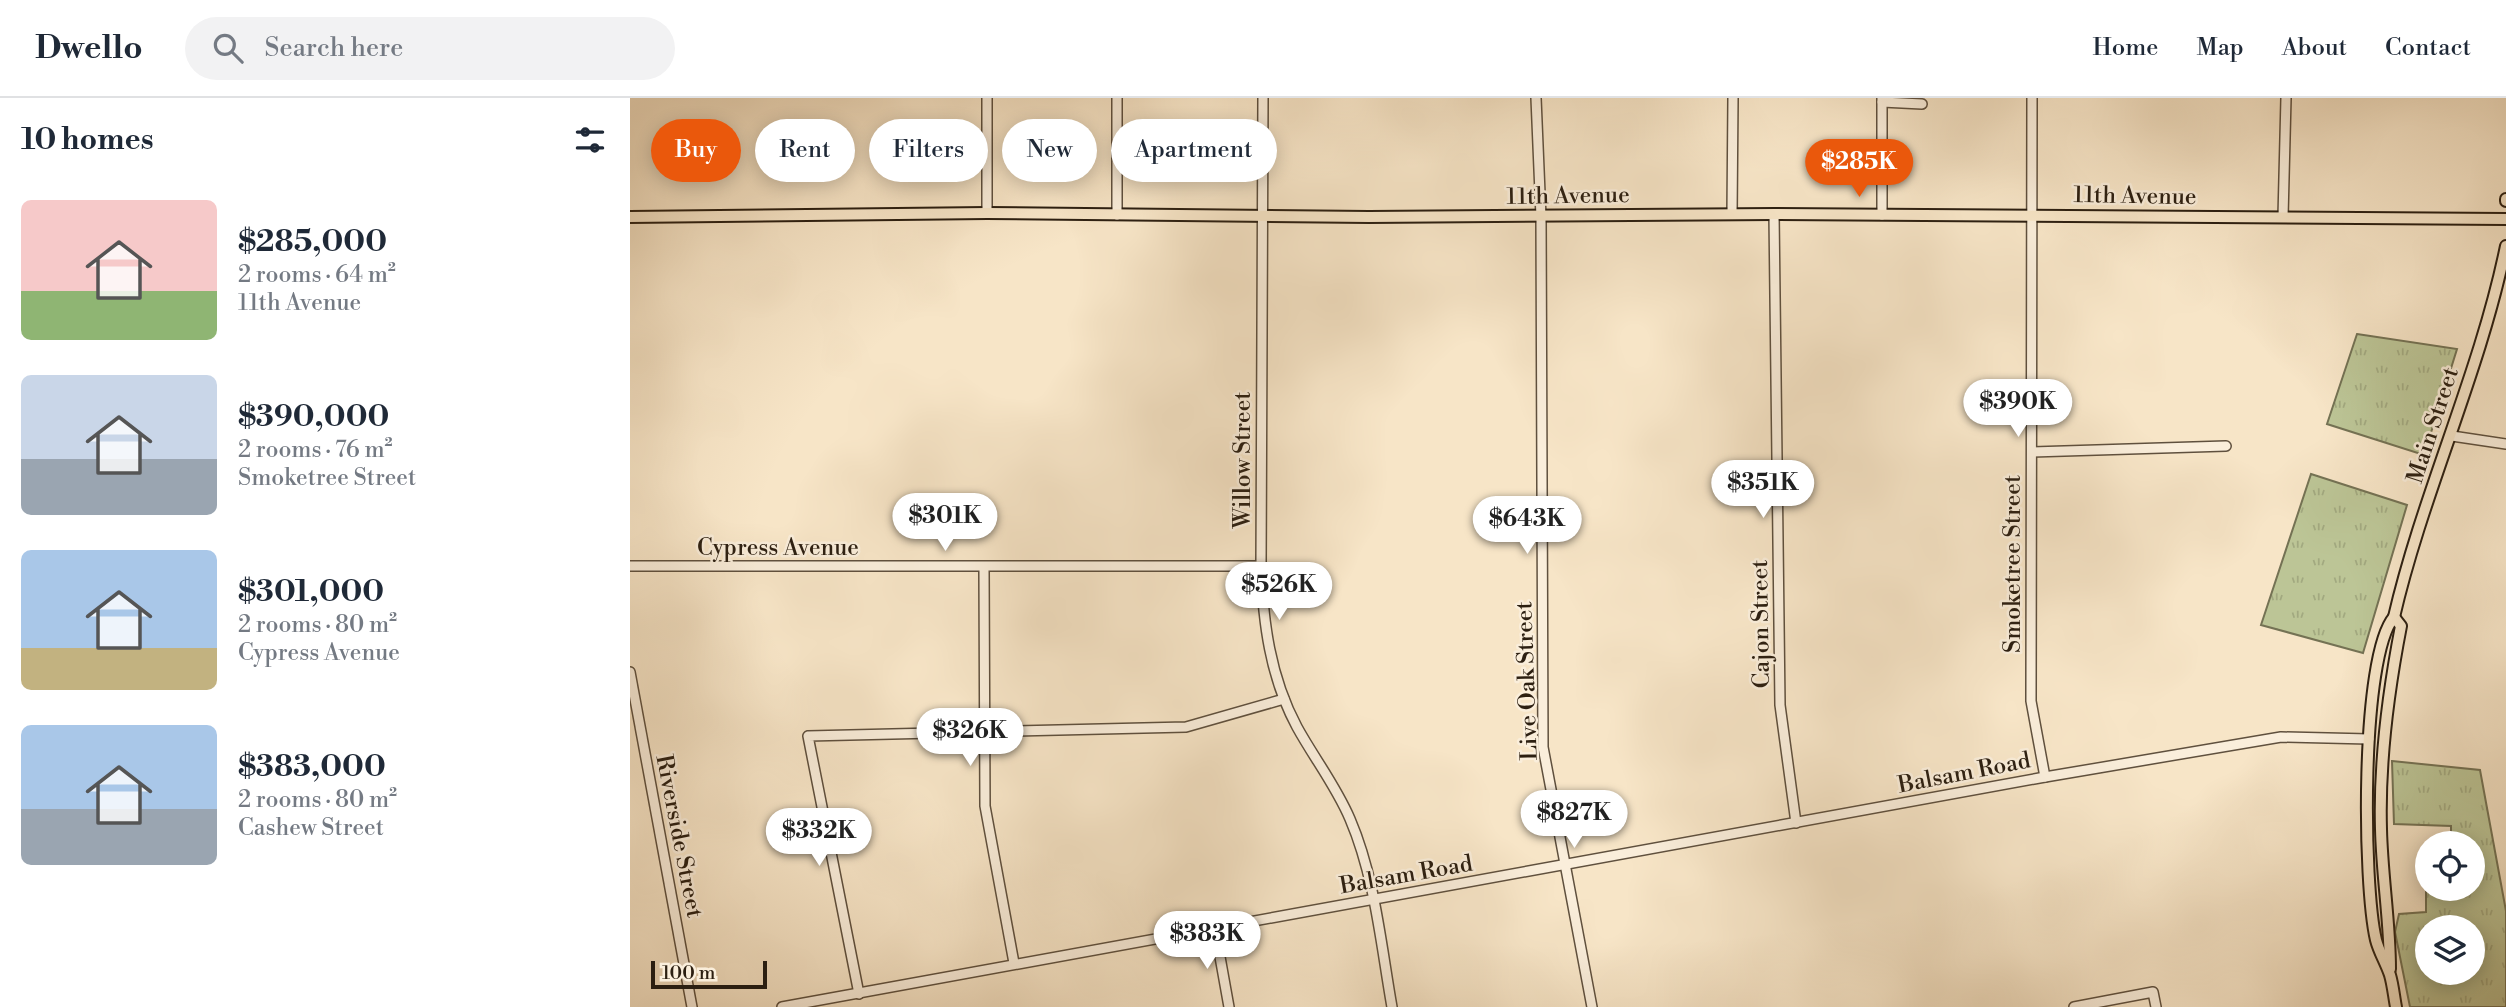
<!DOCTYPE html>
<html lang="en">
<head>
<meta charset="utf-8">
<style>
  :root { --surface:#fff; --page:#f2f2f3; --text:#1f2937; --muted:#747a83; --line:#e0e1e3; --accent:#ea580c }
  body { margin:0; font-family:"Libre Bodoni",serif; background:var(--page); color:var(--text); height:100vh; display:flex; flex-direction:column; font-size:26px; white-space:nowrap }
  * { box-sizing:border-box; margin:0 }
  p { font-size:23px; color:var(--muted) }
  .icon { flex:none; width:38px; height:38px; fill:none; stroke:currentColor; stroke-width:2; stroke-linecap:round; stroke-linejoin:round }
  .map { position:relative; flex:1; overflow:hidden }
  .details { display:flex; flex-direction:column; background:var(--surface); width:630px }
  .details>* { flex:none }
  .top-card { position:absolute; left:21px; top:21px; width:665px; height:63px; display:flex; gap:14px }
  .buttons { position:absolute; left:1785px; top:733px; display:grid; gap:14px }
  .buttons a { display:grid; place-items:center; width:70px; height:70px; border-radius:50%; background:var(--surface); box-shadow:0 4px 18px #0003; font-size:35px }
  .scale { position:absolute; left:21px; bottom:18px; width:116px; box-sizing:border-box; padding-left:7px; border:4px solid #2c1f11; border-top:0; font-size:19px; line-height:24px; white-space:nowrap; color:#2c1f11; -webkit-text-stroke:5px #faeedb; paint-order:stroke }
  .price { position:absolute; translate:-50% -60px; padding:0 16px; border-radius:24px; background:#fff; color:#222; font-size:23px; line-height:46px; filter:drop-shadow(0 2px 4px #0008) }
  .price::after { content:''; position:absolute; left:50%; top:42px; width:21px; height:16px; margin-left:-10px; background:inherit; clip-path:polygon(0 0,100% 0,50% 100%) }
  .price.on { background:var(--accent); color:#fff }
  ul { padding:0; list-style:none }
  li { display:flex; align-items:center; gap:21px; height:175px; padding:0 21px }
  li span { display:grid; place-items:center; flex:none; width:196px; height:140px; border-radius:10px; color:#555 }
  li>.icon { margin-inline-start:auto }
  span .icon { width:84px; height:84px; fill:#fffc; stroke-width:1 }
  li b { font-size:30px }
  h2 { display:flex; justify-content:space-between; align-items:center; height:84px; padding:0 21px; font-size:30px }
  .tag { padding:0 24px; border-radius:32px; background:var(--surface); box-shadow:0 4px 18px #0003; font-size:24px; line-height:63px }
  .tag.on { background:var(--accent); color:#fff }
  header { display:flex; align-items:center; gap:42px; box-sizing:border-box; height:98px; padding:0 35px; background:var(--surface); border-bottom:2px solid var(--line) }
  header strong { font-size:33px }
  nav { display:flex; gap:38px; margin-inline-start:auto; font-size:24px }
  .search { width:490px; height:63px; background:var(--page); display:flex; align-items:center; gap:18px; box-sizing:border-box; padding:0 24px; border-radius:38px; color:var(--muted); font-size:26px }
  main { display:flex; flex:1; min-height:0 }
  .map>svg:first-child { display:block }
</style>
</head>
<body>
<header>
<strong>Dwello</strong>
<div class="search"><svg class="icon" aria-label="search" viewBox="0 0 24 24"><circle cx="10" cy="10" r="6"/><path d="M15 15l6 6"/></svg>Search here</div>
<nav><a>Home</a><a>Map</a><a>About</a><a>Contact</a></nav>
</header>
<main>
<section class="details">
<h2>10 homes<svg class="icon" aria-label="filters" viewBox="0 0 24 24"><path d="M4 7h16M4 17h16"/><circle cx="9" cy="7" r="2"/><circle cx="15" cy="17" r="2"/></svg></h2>
<ul>
<li><span style="background:linear-gradient(#f6c9c9 65%,#8fb573 0)"><svg class="icon" aria-label="home" viewBox="0 0 24 24"><path d="M3 11l9-7 9 7M6 9v11h12V9"/></svg></span><div><b>$285,000</b><p>2 rooms · 64 m²</p><p>11th Avenue</p></div></li>
<li><span style="background:linear-gradient(#c9d6e8 60%,#9aa5b1 0)"><svg class="icon" aria-label="home" viewBox="0 0 24 24"><path d="M3 11l9-7 9 7M6 9v11h12V9"/></svg></span><div><b>$390,000</b><p>2 rooms · 76 m²</p><p>Smoketree Street</p></div></li>
<li><span style="background:linear-gradient(#a9c7e8 70%,#c2b280 0)"><svg class="icon" aria-label="home" viewBox="0 0 24 24"><path d="M3 11l9-7 9 7M6 9v11h12V9"/></svg></span><div><b>$301,000</b><p>2 rooms · 80 m²</p><p>Cypress Avenue</p></div></li>
<li><span style="background:linear-gradient(#a9c7e8 60%,#9aa5b1 0)"><svg class="icon" aria-label="home" viewBox="0 0 24 24"><path d="M3 11l9-7 9 7M6 9v11h12V9"/></svg></span><div><b>$383,000</b><p>2 rooms · 80 m²</p><p>Cashew Street</p></div></li>
</ul>
</section>
<div class="map">
<svg width="1876" height="909" viewBox="0 0 1876 909">
  <defs>
    <pattern id="grass-tufts" width="24" height="20" patternUnits="userSpaceOnUse" patternTransform="scale(1.75)"><rect width="24" height="20" fill="#bcc596"/><path d="M3 7l-1-3M5 7V3M7 7l1-3M15 17l-1-3M17 17v-4M19 17l1-3" fill="none" stroke="#a2a980"/></pattern>
  </defs>
  <rect width="100%" height="100%" fill="#f7e5c7"/>
  <filter id="stains"><feTurbulence type="fractalNoise" baseFrequency=".00286" numOctaves="4"/><feColorMatrix values="0 0 0 0 .2 0 0 0 0 .09 0 0 0 0 .02 0 0 0 .5 -.17"/></filter>
  <radialGradient id="worn" r=".72"><stop offset=".6" stop-color="#630" stop-opacity="0"/><stop offset="1" stop-color="#630" stop-opacity=".3"/></radialGradient>
  <!-- grass -->
  <g fill="url(#grass-tufts)" stroke="#747254" stroke-width="2" fill-rule="evenodd">
    <path d="M1727,236L1827,251L1794,357L1697,326Z"/>
    <path d="M1681,376L1777,407L1733,555L1631,527Z"/>
    <path d="M1762,663L1850,672L1876,813V909H1780L1765,834L1769,816L1796,814V789L1843,791V746L1821,745V728L1764,726ZM1797,830H1843V875H1797Z"/>
  </g>
  <g fill="none" stroke-linecap="round" stroke-linejoin="round">
    <!-- minor casing -->
    <g stroke="#5f503e" stroke-width="12">
      <g id="minor">
        <path d="M633,0L631,468C633,524 640,579 667,629C684,660 706,688 720,721C745,779 751,847 762,909"/>
        <path d="M906,0L911,119L913,649L962,909"/>
        <path d="M1402,0L1401,603L1415,679"/>
        <path d="M1252,4L1292,6"/>
        <path d="M357,115V0"/>
        <path d="M1102,116L1103,0"/>
        <path d="M1144,116L1150,607L1166,725"/>
        <path d="M487,117V0"/>
        <path d="M1252,117V0"/>
        <path d="M1653,119L1656,0"/>
        <path d="M1822,338L1876,346"/>
        <path d="M1402,354L1596,348"/>
        <path d="M0,468H631"/>
        <path d="M354,470L355,708L384,865"/>
        <path d="M0,574L62,909"/>
        <path d="M585,831L599,909"/>
        <path d="M229,896L178,638L556,629L654,601"/>
        <path d="M152,909L1415,679L1651,639L1739,641"/>
        <path d="M1444,909L1523,894L1526,909"/>
      </g>
    </g>
    <!-- major casing -->
    <g stroke="#2c1f11" stroke-width="14">
      <g id="major">
        <path d="M1876,101V103"/>
        <path d="M0,119L357,115L739,119L1144,116L1876,121"/>
        <path d="M1760,871C1760,824 1752,778 1751,731C1749,663 1758,595 1771,528L1764,519"/>
        <path d="M1766,909C1764,899 1763,887 1760,877C1756,865 1749,854 1746,842C1733,787 1730,559 1764,519C1793,394 1850,275 1876,148"/>
      </g>
    </g>
    <!-- minor -->
    <use href="#minor" stroke="#faeedb" stroke-width="9"/>
    <!-- major -->
    <use href="#major" stroke="#f7e5c7" stroke-width="10"/>
  </g>
  <g text-anchor="middle" stroke-width="5" stroke-linejoin="round" paint-order="stroke">
    <!-- street labels -->
    <g font-size="23" fill="#2c1f11" stroke="#faeedb">
      <text transform="translate(938 97) rotate(-1)" y="8">11th Avenue</text>
      <text transform="translate(1505 97) rotate(1)" y="8">11th Avenue</text>
      <text transform="translate(1802 327) rotate(-72)" y="8">Main Street</text>
      <text transform="translate(612 362) rotate(-90)" y="8">Willow Street</text>
      <text x="148" y="457">Cypress Avenue</text>
      <text transform="translate(1382 466) rotate(-90)" y="8">Smoketree Street</text>
      <text transform="translate(1130 526) rotate(-91)" y="8">Cajon Street</text>
      <text transform="translate(896 583) rotate(-92)" y="8">Live Oak Street</text>
      <text transform="translate(1334 674) rotate(-11)" y="8">Balsam Road</text>
      <text transform="translate(50 738) rotate(79)" y="8">Riverside Street</text>
      <text transform="translate(776 776) rotate(-10)" y="8">Balsam Road</text>
    </g>
  </g>
  <rect width="100%" height="100%" filter="url(#stains)"/>
  <rect width="100%" height="100%" fill="url(#worn)"/>
</svg>
<div class="buttons">
<a><svg class="icon" aria-label="locate" viewBox="0 0 24 24"><circle cx="12" cy="12" r="6"/><path d="M12 2v4M12 18v4M2 12h4M18 12h4"/></svg></a>
<a><svg class="icon" aria-label="layers" viewBox="0 0 24 24"><path d="M12 4l9 5-9 5-9-5zM3 14l9 5 9-5"/></svg></a>
</div>
<div class="scale">100 m</div>
<b class="price on" style="left:1229px;top:101px">$285K</b>
<b class="price" style="left:1388px;top:341px">$390K</b>
<b class="price" style="left:1133px;top:422px">$351K</b>
<b class="price" style="left:315px;top:455px">$301K</b>
<b class="price" style="left:897px;top:458px">$643K</b>
<b class="price" style="left:649px;top:524px">$526K</b>
<b class="price" style="left:340px;top:670px">$326K</b>
<b class="price" style="left:944px;top:752px">$827K</b>
<b class="price" style="left:189px;top:770px">$332K</b>
<b class="price" style="left:577px;top:873px">$383K</b>
<div class="top-card">
<a class="tag on">Buy</a>
<a class="tag">Rent</a>
<a class="tag">Filters</a>
<a class="tag">New</a>
<a class="tag">Apartment</a>
</div>
</div>
</main>
</body>
</html>
